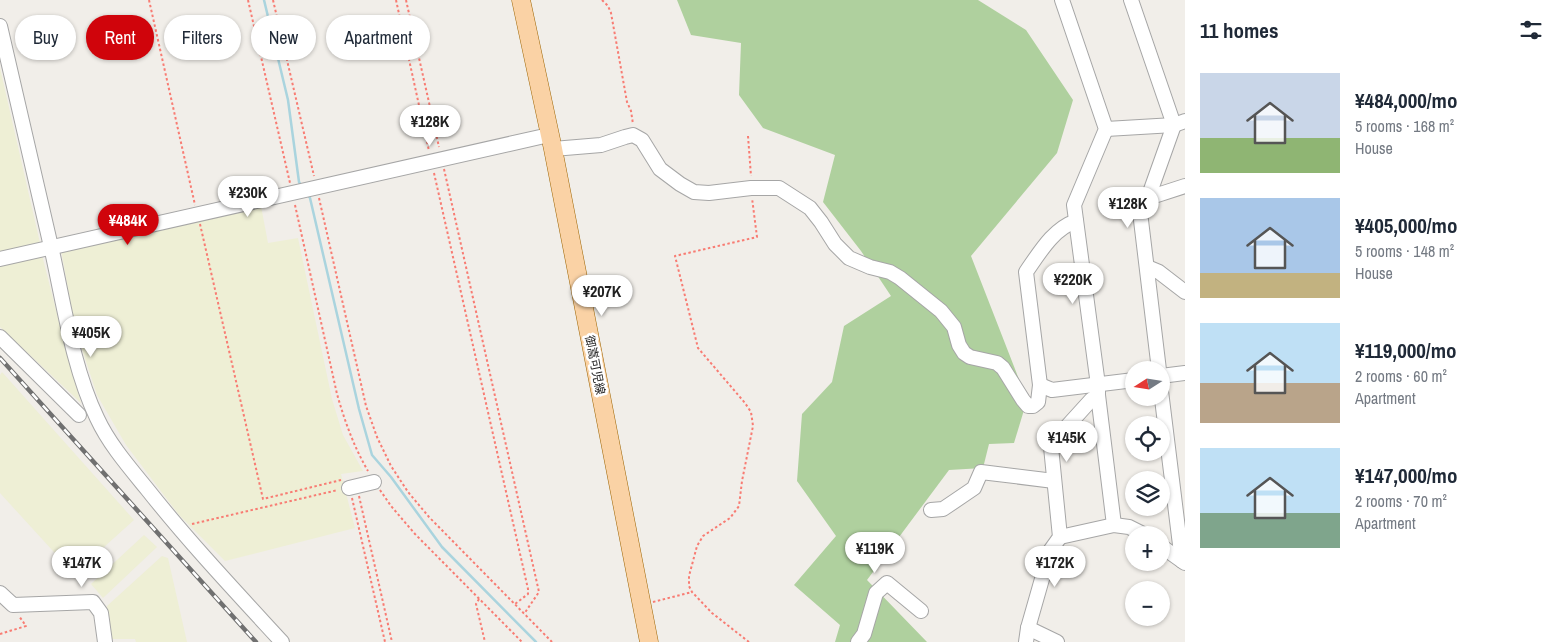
<!DOCTYPE html>
<html lang="en">
<head>
<meta charset="utf-8">
<style>
  :root { --surface:#fff; --page:#f2f2f3; --text:#1f2937; --muted:#747a83; --accent:#d0040b }
  body { margin:0; font-family:"Archivo Narrow","Noto Sans JP",sans-serif; background:var(--page); color:var(--text); height:100vh; display:flex; flex-direction:column; font-size:19px; white-space:nowrap }
  * { box-sizing:border-box; margin:0 }
  p { font-size:16px; color:var(--muted) }
  .icon { flex:none; width:28px; height:28px; fill:none; stroke:currentColor; stroke-width:2; stroke-linecap:round; stroke-linejoin:round }
  .map { position:relative; flex:1; overflow:hidden }
  .panel { display:flex; flex-direction:column; background:var(--surface); width:375px }
  .panel>* { flex:none }
  .top-card { position:absolute; left:15px; top:15px; width:475px; height:45px; display:flex; gap:10px }
  .needle { width:32px; rotate:258deg }
  .controls { position:absolute; left:1125px; top:361px; display:grid; gap:10px }
  .controls a { display:grid; place-items:center; width:45px; height:45px; border-radius:50%; background:var(--surface); box-shadow:0 1px 4px #0004; font-size:25px }
  .price { position:absolute; translate:-50% -42px; padding:0 11px; border-radius:18px; background:#fff; color:#222; font-size:16px; line-height:32px; filter:drop-shadow(0 1px 2px #0008) }
  .price::after { content:''; position:absolute; left:50%; top:30px; width:15px; height:11px; margin-left:-8px; background:inherit; clip-path:polygon(0 0,100% 0,50% 100%) }
  .price.active { background:var(--accent); color:#fff }
  ul { padding:0; list-style:none }
  li { display:flex; align-items:center; gap:15px; height:125px; padding:0 15px }
  li span { display:grid; place-items:center; flex:none; width:140px; height:100px; border-radius:0px; color:#555 }
  li>.icon { margin-inline-start:auto }
  span .icon { width:60px; height:60px; fill:#fffc; stroke-width:1 }
  li b { font-size:21px }
  h2 { display:flex; justify-content:space-between; align-items:center; height:60px; padding:0 15px; font-size:21px }
  .tag { padding:0 18px; border-radius:22px; background:var(--surface); box-shadow:0 1px 4px #0004; font-size:18px; line-height:45px }
  .tag.active { background:var(--accent); color:#fff }
  main { display:flex; flex:1; min-height:0 }
  .map>svg:first-child { display:block }
</style>
</head>
<body>
<main>
<div class="map">
<svg width="1185" height="642" viewBox="0 0 1185 642">
  <rect width="100%" height="100%" fill="#f1eee9"/>
  <!-- farmland -->
  <g fill="#eeefd5">
    <path d="M0,68L40,243L0,252Z"/>
    <path d="M261,206L268,243L298,238L332,399L343,435L363,471L341,474L355,528L225,561L179,515L126,445L97,395L75,328L61,250Z"/>
    <path d="M42,255L71,369L81,403L0,327V266Z"/>
    <path d="M2,372L134,520L74,574L0,493V375Z"/>
    <path d="M144,535L157,547L103,598L91,584Z"/>
    <path d="M162,556L168,558L187,642H136L135,639H111L107,606Z"/>
  </g>
  <!-- forest -->
  <path fill="#afd09e" d="M677,0H978L1026,30L1073,100L1057,153L971,256L1027,400L1014,443L989,444L983,468L949,470L867,580L927,642H835L840,625L794,585L836,536L797,481L802,414L832,382L844,326L891,296L861,251L823,202L835,155L763,128L739,95L741,43L691,35Z"/>
  <g fill="none" stroke-linecap="round" stroke-linejoin="round">
    <!-- stream -->
    <g stroke="#aad4de" stroke-width="2.5">
      <path d="M264,0L288,100L299,182L302,187"/>
      <path d="M308,195L310,198L359,409L372,455L391,477L442,547L536,642"/>
    </g>
    <!-- minor casing -->
    <g stroke="#a6a6a6" stroke-width="16">
      <g id="minor">
        <path d="M1062,0L1106,129L1074,205L1098,385V395L1114,525"/>
        <path d="M1131,0L1174,125L1148,198L1140,212L1159,370"/>
        <path d="M0,26C17,101 35,176 52,251C64,305 73,368 97,418C109,444 129,467 147,489C189,542 236,592 282,642"/>
        <path d="M1106,129L1174,125L1185,121"/>
        <path d="M553,149L601,145L625,137L633,135L642,140L660,169L680,184L694,192L709,193L751,188H779L810,208L821,222L835,244L849,258L870,267L890,272L900,278L941,311L954,327L959,345L964,353L970,357L997,363L1003,368L1023,400L1028,406H1033L1038,402L1040,385L1026,272C1040,252 1053,229 1076,221"/>
        <path d="M1148,198L1185,186"/>
        <path d="M0,259L549,135"/>
        <path d="M1147,267L1159,272L1185,292"/>
        <path d="M0,337L79,415"/>
        <path d="M1161,376L1185,373"/>
        <path d="M1040,385L1052,390L1134,380"/>
        <path d="M1161,391L1182,561"/>
        <path d="M349,488L374,482"/>
        <path d="M931,510L943,509L974,488L981,472L1054,481"/>
        <path d="M1060,537L1114,525L1129,527L1145,535"/>
        <path d="M1161,546L1185,563"/>
        <path d="M0,593L13,605L93,602L101,613L105,642"/>
        <path d="M1028,628L1057,642"/>
        <path d="M858,642L864,634L876,593L887,583L921,611"/>
        <path d="M1026,642L1028,628L1050,551L1060,537L1051,447L1052,443L1091,400L1098,395"/>
      </g>
    </g>
    <!-- major casing -->
    <g stroke="#9c6403" stroke-width="19">
      <path id="major" d="M521,0L553,149L649,642"/>
    </g>
    <!-- path -->
    <g stroke="#f87c73" stroke-width="2" stroke-dasharray="2.5 2.5" stroke-linecap="butt">
      <path d="M149,0L195,205"/>
      <path d="M248,0L290,183"/>
      <path d="M273,0L314,176"/>
      <path d="M396,0L429,151"/>
      <path d="M406,0L439,147"/>
      <path d="M602,0L608,6L611,13L627,102L631,111L633,124"/>
      <path d="M748,136L751,176"/>
      <path d="M444,169L539,592L524,614"/>
      <path d="M434,173L528,589V594L515,604"/>
      <path d="M319,198L366,406L377,437L391,466L408,492L429,517L552,642"/>
      <path d="M295,205L337,394C345,422 354,447 368,471"/>
      <path d="M200,224L263,499L341,480"/>
      <path d="M380,490L391,506L415,534L522,642"/>
      <path d="M359,496L392,642"/>
      <path d="M352,498L385,642"/>
      <path d="M192,524L338,490"/>
      <path d="M479,599L476,604L485,642"/>
      <path d="M653,602L692,592"/>
      <path d="M0,634L26,626L19,616"/>
      <path d="M749,642L712,613L692,592L689,586V576L697,546L703,536L730,518L739,506L742,481L753,426L751,412L745,403L698,348L675,256L757,237L752,198"/>
    </g>
    <!-- minor -->
    <use href="#minor" stroke="#fff" stroke-width="14"/>
    <!-- major -->
    <use href="#major" stroke="#fad2a5" stroke-width="18"/>
    <!-- rail casing -->
    <g stroke="#707070" stroke-width="4.5">
      <path id="rail" d="M0,358L256,642"/>
    </g>
    <!-- rail -->
    <use href="#rail" stroke="#fff" stroke-width="2.5" stroke-dasharray="8" stroke-linecap="butt"/>
  </g>
  <g text-anchor="middle" stroke-width="5" stroke-linejoin="round" paint-order="stroke">
    <!-- street labels -->
    <g font-size="12" fill="#222" stroke="#fff">
      <text transform="translate(595 365) rotate(79)" y="4">御嵩可児線</text>
    </g>
  </g>
</svg>
<div class="controls">
<a><svg class="needle" viewBox="-14 -14 28 28"><path d="M0-13l5 13h-10z" fill="#e53935"/><path d="M0 13l5-13h-10z" fill="#747a83"/></svg></a>
<a><svg class="icon" aria-label="locate" viewBox="0 0 24 24"><circle cx="12" cy="12" r="6"/><path d="M12 2v4M12 18v4M2 12h4M18 12h4"/></svg></a>
<a><svg class="icon" aria-label="layers" viewBox="0 0 24 24"><path d="M12 4l9 5-9 5-9-5zM3 14l9 5 9-5"/></svg></a>
<a>+</a>
<a>−</a>
</div>
<b class="price" style="left:430px;top:147px">¥128K</b>
<b class="price" style="left:248px;top:218px">¥230K</b>
<b class="price" style="left:1128px;top:229px">¥128K</b>
<b class="price active" style="left:128px;top:246px">¥484K</b>
<b class="price" style="left:1073px;top:305px">¥220K</b>
<b class="price" style="left:602px;top:317px">¥207K</b>
<b class="price" style="left:91px;top:358px">¥405K</b>
<b class="price" style="left:1067px;top:463px">¥145K</b>
<b class="price" style="left:875px;top:574px">¥119K</b>
<b class="price" style="left:82px;top:588px">¥147K</b>
<b class="price" style="left:1055px;top:588px">¥172K</b>
<div class="top-card">
<a class="tag">Buy</a>
<a class="tag active">Rent</a>
<a class="tag">Filters</a>
<a class="tag">New</a>
<a class="tag">Apartment</a>
</div>
</div>
<section class="panel">
<h2>11 homes<svg class="icon" aria-label="filters" viewBox="0 0 24 24"><path d="M4 7h16M4 17h16"/><circle cx="9" cy="7" r="2"/><circle cx="15" cy="17" r="2"/></svg></h2>
<ul>
<li><span style="background:linear-gradient(#c9d6e8 65%,#8fb573 0)"><svg class="icon" aria-label="home" viewBox="0 0 24 24"><path d="M3 11l9-7 9 7M6 9v11h12V9"/></svg></span><div><b>¥484,000/mo</b><p>5 rooms · 168 m²</p><p>House</p></div></li>
<li><span style="background:linear-gradient(#a9c7e8 75%,#c2b280 0)"><svg class="icon" aria-label="home" viewBox="0 0 24 24"><path d="M3 11l9-7 9 7M6 9v11h12V9"/></svg></span><div><b>¥405,000/mo</b><p>5 rooms · 148 m²</p><p>House</p></div></li>
<li><span style="background:linear-gradient(#bfe0f5 60%,#b9a48a 0)"><svg class="icon" aria-label="home" viewBox="0 0 24 24"><path d="M3 11l9-7 9 7M6 9v11h12V9"/></svg></span><div><b>¥119,000/mo</b><p>2 rooms · 60 m²</p><p>Apartment</p></div></li>
<li><span style="background:linear-gradient(#bfe0f5 65%,#7fa58c 0)"><svg class="icon" aria-label="home" viewBox="0 0 24 24"><path d="M3 11l9-7 9 7M6 9v11h12V9"/></svg></span><div><b>¥147,000/mo</b><p>2 rooms · 70 m²</p><p>Apartment</p></div></li>
</ul>
</section>
</main>
</body>
</html>
